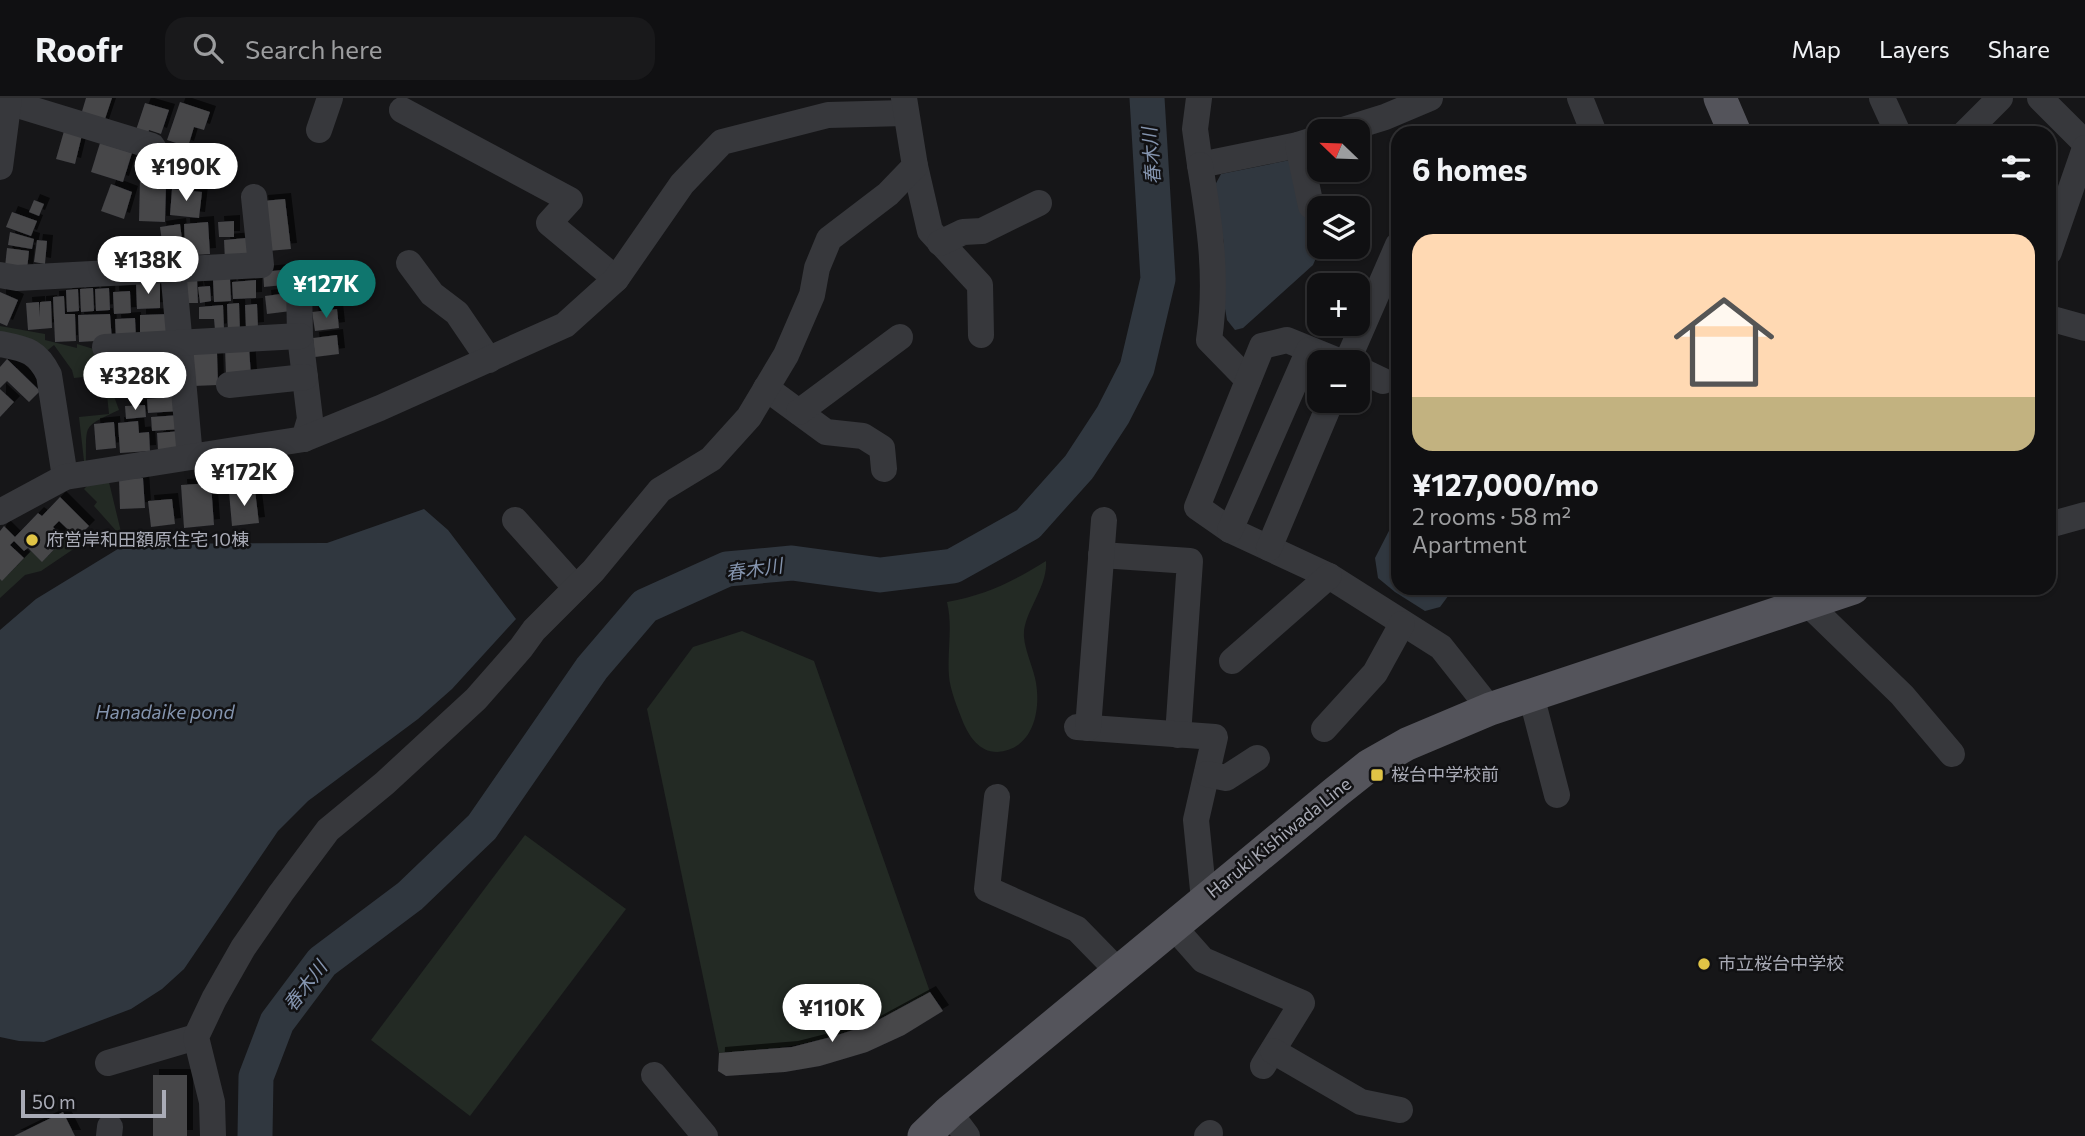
<!DOCTYPE html>
<html lang="en">
<head>
<meta charset="utf-8">
<style>
  :root { --surface:#101012; --page:#19191b; --text:#f1f3f6; --muted:#9c9d9f; --line:#303032; --accent:#0f766e }
  body { margin:0; font-family:Commissioner,"Noto Sans JP",sans-serif; background:var(--page); color:var(--text); height:100vh; display:flex; flex-direction:column; font-size:26px; white-space:nowrap }
  * { box-sizing:border-box; margin:0 }
  p { font-size:23px; color:var(--muted) }
  .icon { flex:none; width:38px; height:38px; fill:none; stroke:currentColor; stroke-width:2; stroke-linecap:round; stroke-linejoin:round }
  .map { position:relative; flex:1; overflow:hidden }
  .panel { position:absolute; left:1391px; top:28px; width:665px; height:469px; display:flex; flex-direction:column; background:var(--surface); border-radius:21px; box-shadow:0 2px 5px #0004,0 0 0 2px var(--line) }
  .panel>* { flex:none }
  .needle { width:46px; rotate:293deg }
  .tools { position:absolute; left:1307px; top:21px; display:grid; gap:14px }
  .tools a { display:grid; place-items:center; width:63px; height:63px; border-radius:14px; background:var(--surface); box-shadow:0 2px 5px #0004,0 0 0 2px var(--line); font-size:35px }
  .scale { position:absolute; left:21px; bottom:18px; width:145px; box-sizing:border-box; padding-left:7px; border:4px solid #a9abb6; border-top:0; font-size:19px; line-height:24px; white-space:nowrap; color:#a9abb6; -webkit-text-stroke:5px #111113; paint-order:stroke }
  .price { position:absolute; translate:-50% -60px; padding:0 16px; border-radius:24px; background:#fff; color:#222; font-size:23px; line-height:46px; filter:drop-shadow(0 2px 4px #0008) }
  .price::after { content:''; position:absolute; left:50%; top:42px; width:21px; height:16px; margin-left:-10px; background:inherit; clip-path:polygon(0 0,100% 0,50% 100%) }
  .price.current { background:var(--accent); color:#fff }
  ul { padding:0; list-style:none }
  li { display:grid; align-content:center; gap:14px; height:371px; padding:0 21px }
  li+li { border-top:2px solid var(--line) }
  li span { display:grid; place-items:center; height:217px; border-radius:21px; color:#555 }
  li>.icon { margin-inline-start:auto }
  span .icon { width:126px; height:126px; fill:#fffc; stroke-width:1 }
  li b { font-size:30px }
  h2 { display:flex; justify-content:space-between; align-items:center; height:84px; padding:0 21px; font-size:30px }
  header { display:flex; align-items:center; gap:42px; box-sizing:border-box; height:98px; padding:0 35px; background:var(--surface); border-bottom:2px solid var(--line) }
  header strong { font-size:33px }
  nav { display:flex; gap:38px; margin-inline-start:auto; font-size:24px }
  .search { width:490px; height:63px; background:var(--page); display:flex; align-items:center; gap:18px; box-sizing:border-box; padding:0 24px; border-radius:21px; color:var(--muted); font-size:26px }
  .map>svg:first-child { display:block }
</style>
</head>
<body>
<header>
<strong>Roofr</strong>
<div class="search"><svg class="icon" aria-label="search" viewBox="0 0 24 24"><circle cx="10" cy="10" r="6"/><path d="M15 15l6 6"/></svg>Search here</div>
<nav><a>Map</a><a>Layers</a><a>Share</a></nav>
</header>
<div class="map">
<svg width="2085" height="1038" viewBox="0 0 2085 1038">
  <defs>
    <filter id="shadow"><feDropShadow dx="6" dy="-6" stdDeviation="0" flood-color="#0009"/></filter>
  </defs>
  <rect width="100%" height="100%" fill="#161618"/>
  <!-- green -->
  <g fill="#232a24">
    <path d="M0,228L45,236V242L77,250V246L97,252L119,312C81,330 87,325 86,366L84,363L79,319L109,316L105,277L74,280L72,272L54,247L43,256L0,238Z"/>
    <path d="M108,380L121,434L119,436L94,408L97,404L84,391L93,382Z"/>
    <path d="M65,440L75,450L41,473L25,477L0,500V481L2,482L31,453L42,463Z"/>
    <path d="M1046,463C1048,490 1022,516 1024,539C1025,552 1032,567 1035,580C1042,610 1034,652 997,654C979,654 969,638 963,624C958,611 950,592 949,578C947,553 953,529 947,504C986,497 1012,484 1046,463Z"/>
    <path d="M742,533L814,563L930,894C857,938 804,951 719,955L647,611L693,549Z"/>
    <path d="M525,737L626,811L470,1018L371,942Z"/>
  </g>
  <!-- water -->
  <g fill="#30373f">
    <path d="M1290,62L1316,160L1313,167L1243,230L1235,232L1227,222L1224,205V146L1214,89L1221,76Z"/>
    <path d="M424,411L448,432L516,521L452,591L418,621L308,703L278,733L184,871L162,891L131,911L44,944L19,943L0,939V532L36,501L126,446L327,445Z"/>
    <path d="M1398,422V490H1454L1440,509L1425,513L1395,494L1378,480L1375,460L1393,425Z"/>
  </g>
  <g fill="none" stroke-linecap="round" stroke-linejoin="round">
    <!-- river -->
    <path stroke="#30373f" stroke-width="35" d="M255,1038L256,979L277,924L322,864L410,798L482,729L592,570L645,508L727,471L792,465L880,477L953,468L1028,426L1079,369L1113,317L1137,270L1158,181L1147,0"/>
  </g>
  <!-- building -->
  <g fill="#46464a" filter="url(#shadow)">
    <path d="M86,0H112L103,27L80,20Z"/>
    <path d="M180,4L210,14L204,32L194,29L188,49L167,42Z"/>
    <path d="M145,5L169,12L161,36L149,32L147,39L135,35Z"/>
    <path d="M64,33L82,37L75,66L56,61Z"/>
    <path d="M100,45L132,55L123,84L91,74Z"/>
    <path d="M175,50L202,60L194,83L176,77L179,68L169,65Z"/>
    <path d="M140,78L154,79V87H166L165,124L139,123Z"/>
    <path d="M111,86L132,94L124,121L101,113Z"/>
    <path d="M172,91L202,94L199,120L170,117Z"/>
    <path d="M285,101L291,151L268,153L262,103Z"/>
    <path d="M34,102L44,106L39,118L29,114Z"/>
    <path d="M12,114L37,123L31,138L6,129Z"/>
    <path d="M234,123V139H219L218,124Z"/>
    <path d="M208,124L210,156L194,157L193,149L185,150L184,126Z"/>
    <path d="M180,126L184,157L164,159L160,129Z"/>
    <path d="M10,134L34,141L32,151L8,147Z"/>
    <path d="M246,140L248,161L225,163L224,142Z"/>
    <path d="M37,142L47,143L45,166L34,164Z"/>
    <path d="M7,150L29,153L27,172L5,169Z"/>
    <path d="M335,169L336,188L312,190L310,172Z"/>
    <path d="M291,171L293,186L264,189L263,174Z"/>
    <path d="M182,180H197L198,205H182Z"/>
    <path d="M230,180L231,203L214,204L213,181Z"/>
    <path d="M256,182V200L233,201L232,184Z"/>
    <path d="M160,185V210L137,211L136,186Z"/>
    <path d="M210,188L211,203L200,205L198,189Z"/>
    <path d="M93,190L94,213L81,214L80,191Z"/>
    <path d="M109,190L110,212L96,213L95,191Z"/>
    <path d="M78,191L79,213L67,214L66,192Z"/>
    <path d="M130,193L131,215L114,216L113,194Z"/>
    <path d="M0,194L18,202L7,228L0,225Z"/>
    <path d="M289,195L291,213L267,216L265,198Z"/>
    <path d="M64,198L65,216H75L76,243L55,244L53,199Z"/>
    <path d="M51,203L52,230L28,232L26,205L39,204L40,219V204Z"/>
    <path d="M239,205L240,235H228L227,206Z"/>
    <path d="M257,206L258,230L246,231L245,207Z"/>
    <path d="M223,207L224,231L215,232L214,221H199V209Z"/>
    <path d="M337,211L339,230L315,233L312,214Z"/>
    <path d="M110,216L112,242L79,244L78,217Z"/>
    <path d="M169,216V239L140,240V217Z"/>
    <path d="M135,220L136,240L116,241L115,221Z"/>
    <path d="M337,237L339,256L315,259L313,240Z"/>
    <path d="M225,249H249L251,278L226,279Z"/>
    <path d="M217,254L218,287L193,288L192,255Z"/>
    <path d="M142,256L144,290L114,292L112,258Z"/>
    <path d="M7,261L40,293L29,304L7,283L0,290V269Z"/>
    <path d="M0,291L14,304L0,319Z"/>
    <path d="M179,298L180,313L148,315L147,301Z"/>
    <path d="M145,307L146,319L126,321L125,308Z"/>
    <path d="M180,317L182,331L152,333L151,319Z"/>
    <path d="M138,323L139,335L149,334L150,353L120,355L118,325Z"/>
    <path d="M114,324L116,350L96,352L94,326Z"/>
    <path d="M181,333L183,351L158,353L157,335Z"/>
    <path d="M143,380L145,410L120,411L119,381Z"/>
    <path d="M211,385L214,427L184,430L181,387Z"/>
    <path d="M255,392L259,425L232,428L229,394Z"/>
    <path d="M60,399L89,428L77,440L59,423L53,429L65,440L42,464L28,450L24,453L14,443L10,447L24,460L2,483L0,481V433L4,428L15,439L38,415L42,418Z"/>
    <path d="M172,401L175,426L151,429L148,403Z"/>
    <path d="M930,894L943,913L904,937L867,954L820,968L785,974L726,978L718,973L719,955L792,949L831,939L869,927Z"/>
    <rect x="153" y="977" width="34" height="61"/>
    <path d="M63,1014L75,1038H14Z"/>
  </g>
  <g fill="none" stroke-linecap="round" stroke-linejoin="round">
    <!-- minor -->
    <g stroke="#37383c" stroke-width="26">
      <path d="M1199,0L1195,31L1200,67L1298,47L1320,40"/>
      <path d="M1580,0L1594,35"/>
      <path d="M1882,0L1898,35"/>
      <path d="M2040,0L2085,45"/>
      <path d="M8,4L152,48L159,59"/>
      <path d="M402,12L570,102L549,125L616,181"/>
      <path d="M319,32L330,0"/>
      <path d="M1340,33L1385,19L1430,0"/>
      <path d="M1965,35L2000,0"/>
      <path d="M1298,47L1311,108"/>
      <path d="M1200,67C1210,127 1218,181 1209,242L1248,282"/>
      <path d="M915,68L930,133L980,187L981,237"/>
      <path d="M0,69L9,0"/>
      <path d="M940,145L963,134L982,133L1039,105"/>
      <path d="M2049,154L2085,50"/>
      <path d="M409,165L432,196L457,215L489,262"/>
      <path d="M173,171L190,359"/>
      <path d="M0,177L17,180L261,167L254,99"/>
      <path d="M299,185L300,238L310,321L304,341"/>
      <path d="M2049,220L2085,230"/>
      <path d="M0,246C25,251 37,252 49,277L65,379"/>
      <path d="M105,249L300,238"/>
      <path d="M1341,264L1287,242L1262,248L1197,409L1230,432L1329,478L1441,549L1490,611"/>
      <path d="M1347,264L1398,147"/>
      <path d="M1358,271L1383,283"/>
      <path d="M229,287L305,279"/>
      <path d="M766,290L826,334L863,338L882,350L884,371"/>
      <path d="M799,314L900,239"/>
      <path d="M0,414L65,379L304,341L380,310L565,227L616,181L682,86L722,44L828,17L905,15"/>
      <path d="M515,422L576,490"/>
      <path d="M2049,427L2085,417"/>
      <path d="M1230,432L1309,252"/>
      <path d="M1269,450L1331,303"/>
      <path d="M1101,457L1190,463L1178,637"/>
      <path d="M1808,506L1902,597L1952,656"/>
      <path d="M1232,563L1329,478"/>
      <path d="M1531,597L1557,697"/>
      <path d="M1077,629L1215,639L1196,722L1204,802"/>
      <path d="M1088,630L1104,422"/>
      <path d="M1324,631L1375,575L1402,526"/>
      <path d="M1207,676L1226,680L1257,660"/>
      <path d="M997,699L987,791L1077,831L1118,873"/>
      <path d="M1172,827L1203,862L1302,905L1263,968"/>
      <path d="M1273,953L1361,1004L1400,1012"/>
      <path d="M108,965L196,939"/>
      <path d="M654,977L705,1038"/>
      <path d="M949,1014L967,1038"/>
      <path d="M109,1038L110,1029"/>
      <path d="M213,1038L212,1004L196,939L214,901L243,850L281,795L328,732L385,685L476,601L521,550L534,532L593,473L660,392L711,361L749,319L786,257L812,197L817,170L829,141L888,96L915,68L904,0"/>
      <path d="M1207,1038L1210,1035"/>
    </g>
    <!-- major -->
    <g stroke="#54545b" stroke-width="33">
      <path d="M1720,0L1735,35"/>
      <path d="M924,1038L949,1014L1336,694L1370,667L1407,646L1490,611L1853,490"/>
    </g>
  </g>
  <!-- markers -->
  <g fill="#e0c446" stroke="#111113" stroke-width="2.5">
    <circle cx="32" cy="442" r="7"/>
    <rect x="1370" y="670" width="14" height="14" rx="3.5"/>
    <circle cx="1704" cy="866" r="7"/>
  </g>
  <g text-anchor="middle" stroke-width="5" stroke-linejoin="round" paint-order="stroke">
    <!-- poi labels -->
    <g font-size="18" fill="#a9abb6" stroke="#111113" text-anchor="start">
      <text x="46" y="448">府営岸和田額原住宅 10棟</text>
      <text x="1391" y="683">桜台中学校前</text>
      <text x="1718" y="872">市立桜台中学校</text>
    </g>
    <!-- street labels -->
    <g font-size="18" fill="#a9abb6" stroke="#111113">
      <text transform="translate(1279 740) rotate(-39)" y="6">Haruki Kishiwada Line</text>
    </g>
    <!-- water labels -->
    <g font-size="19" font-style="italic" fill="#8494ae" stroke="#111113">
      <text transform="translate(1151 58) rotate(-94)" y="7">春木川</text>
      <text transform="translate(754 471) rotate(-8)" y="7">春木川</text>
      <text x="165" y="621">Hanadaike pond</text>
      <text transform="translate(305 888) rotate(-52)" y="7">春木川</text>
    </g>
  </g>
</svg>
<div class="tools">
<a><svg class="needle" viewBox="-14 -14 28 28"><path d="M0-13l5 13h-10z" fill="#e53935"/><path d="M0 13l5-13h-10z" fill="#9c9d9f"/></svg></a>
<a><svg class="icon" aria-label="layers" viewBox="0 0 24 24"><path d="M12 4l9 5-9 5-9-5zM3 14l9 5 9-5"/></svg></a>
<a>+</a>
<a>−</a>
</div>
<div class="scale">50 m</div>
<b class="price" style="left:186px;top:105px">¥190K</b>
<b class="price" style="left:148px;top:198px">¥138K</b>
<b class="price current" style="left:326px;top:222px">¥127K</b>
<b class="price" style="left:135px;top:314px">¥328K</b>
<b class="price" style="left:244px;top:410px">¥172K</b>
<b class="price" style="left:832px;top:946px">¥110K</b>
<section class="panel">
<h2>6 homes<svg class="icon" aria-label="filters" viewBox="0 0 24 24"><path d="M4 7h16M4 17h16"/><circle cx="9" cy="7" r="2"/><circle cx="15" cy="17" r="2"/></svg></h2>
<ul>
<li><span style="background:linear-gradient(#ffd9b3 75%,#c2b280 0)"><svg class="icon" aria-label="home" viewBox="0 0 24 24"><path d="M3 11l9-7 9 7M6 9v11h12V9"/></svg></span><div><b>¥127,000/mo</b><p>2 rooms · 58 m²</p><p>Apartment</p></div></li>
</ul>
</section>
</div>
</body>
</html>
